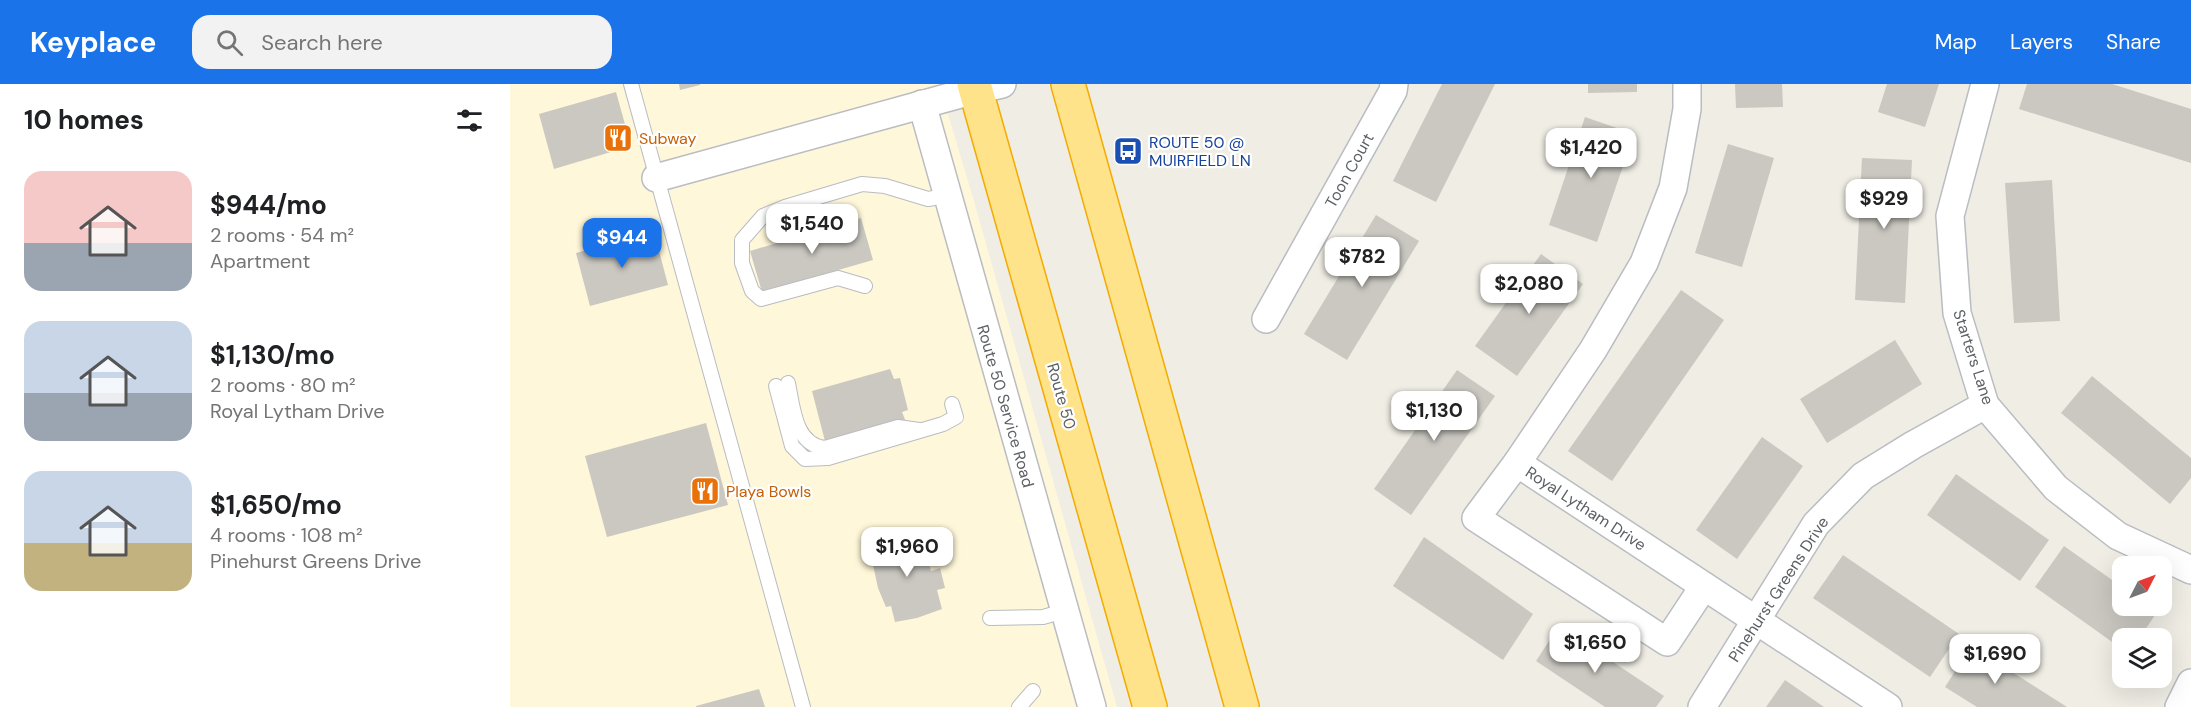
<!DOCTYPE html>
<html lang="en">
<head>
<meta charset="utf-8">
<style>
  :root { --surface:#fff; --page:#f2f2f2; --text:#202124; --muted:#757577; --accent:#1a73e8 }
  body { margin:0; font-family:"DM Sans",sans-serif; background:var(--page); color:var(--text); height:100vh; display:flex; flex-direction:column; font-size:22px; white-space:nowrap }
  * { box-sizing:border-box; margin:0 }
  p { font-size:20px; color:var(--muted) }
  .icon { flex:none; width:33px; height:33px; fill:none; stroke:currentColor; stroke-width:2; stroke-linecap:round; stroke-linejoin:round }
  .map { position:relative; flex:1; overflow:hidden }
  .details { display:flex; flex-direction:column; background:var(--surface); width:510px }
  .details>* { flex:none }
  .needle { width:39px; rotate:48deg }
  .buttons { position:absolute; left:1602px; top:472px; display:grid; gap:12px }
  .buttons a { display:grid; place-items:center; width:60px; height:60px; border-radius:12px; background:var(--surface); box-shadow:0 6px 24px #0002; font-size:30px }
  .price { position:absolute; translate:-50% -51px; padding:0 14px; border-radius:12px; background:#fff; color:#222; font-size:20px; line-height:39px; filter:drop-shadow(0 2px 3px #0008) }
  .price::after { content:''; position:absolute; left:50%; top:36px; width:18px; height:14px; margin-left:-9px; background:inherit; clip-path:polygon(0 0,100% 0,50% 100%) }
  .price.on { background:var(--accent); color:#fff }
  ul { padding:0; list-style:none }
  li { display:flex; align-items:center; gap:18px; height:150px; padding:0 24px }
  li span { display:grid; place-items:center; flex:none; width:168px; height:120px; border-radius:18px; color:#555 }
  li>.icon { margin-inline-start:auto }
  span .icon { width:72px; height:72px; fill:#fffc; stroke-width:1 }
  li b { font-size:26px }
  h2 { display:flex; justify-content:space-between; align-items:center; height:72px; padding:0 24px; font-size:26px }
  header { display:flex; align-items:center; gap:36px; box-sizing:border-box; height:84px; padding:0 30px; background:var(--accent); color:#fff }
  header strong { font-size:28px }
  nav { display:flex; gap:33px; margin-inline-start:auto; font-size:21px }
  .search { width:420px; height:54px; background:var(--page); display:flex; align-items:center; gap:15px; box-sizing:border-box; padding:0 21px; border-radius:18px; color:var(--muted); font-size:22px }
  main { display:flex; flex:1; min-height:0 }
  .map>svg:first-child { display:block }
</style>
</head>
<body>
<header>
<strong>Keyplace</strong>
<div class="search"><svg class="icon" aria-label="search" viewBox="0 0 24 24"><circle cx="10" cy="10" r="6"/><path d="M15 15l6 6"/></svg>Search here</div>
<nav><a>Map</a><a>Layers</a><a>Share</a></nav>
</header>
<main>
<section class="details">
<h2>10 homes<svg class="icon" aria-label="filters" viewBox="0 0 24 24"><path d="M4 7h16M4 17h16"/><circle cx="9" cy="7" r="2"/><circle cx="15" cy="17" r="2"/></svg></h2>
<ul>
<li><span style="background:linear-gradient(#f6c9c9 60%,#9aa5b1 0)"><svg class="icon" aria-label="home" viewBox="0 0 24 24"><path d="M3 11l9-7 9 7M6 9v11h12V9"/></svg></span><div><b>$944/mo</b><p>2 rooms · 54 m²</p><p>Apartment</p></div></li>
<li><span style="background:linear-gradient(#c9d6e8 60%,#9aa5b1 0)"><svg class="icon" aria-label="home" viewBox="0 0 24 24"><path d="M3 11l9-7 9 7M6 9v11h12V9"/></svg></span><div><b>$1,130/mo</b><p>2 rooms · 80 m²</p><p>Royal Lytham Drive</p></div></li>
<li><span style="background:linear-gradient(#c9d6e8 60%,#c2b280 0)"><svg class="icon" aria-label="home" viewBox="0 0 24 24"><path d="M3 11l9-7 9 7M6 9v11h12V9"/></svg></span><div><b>$1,650/mo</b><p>4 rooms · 108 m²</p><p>Pinehurst Greens Drive</p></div></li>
</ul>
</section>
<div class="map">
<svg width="1681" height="623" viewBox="0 0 1681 623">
  <rect width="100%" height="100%" fill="#efede4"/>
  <!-- commercial -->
  <path fill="#fff7d9" d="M0,0H429L464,117L607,623H0Z"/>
  <!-- building -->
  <g fill="#cac8c1">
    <path d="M169,0H190V1L170,6Z"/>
    <path d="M932,0H985L926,118L883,97Z"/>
    <path d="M1078,0H1127V8L1078,9Z"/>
    <path d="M1225,0H1272L1273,23L1226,24Z"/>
    <path d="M1377,0H1429L1415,43L1368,28Z"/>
    <path d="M1517,0H1602L1681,25V79L1509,25Z"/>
    <path d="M106,8L121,62L44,85L29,30Z"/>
    <path d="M1075,33L1124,50L1087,158L1039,141Z"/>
    <path d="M1218,60L1264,74L1232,183L1185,169Z"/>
    <path d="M1352,74L1402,76L1395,219L1345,216Z"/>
    <path d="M1542,96L1550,237L1504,239L1495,99Z"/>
    <path d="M866,131L909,157L837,276L794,250Z"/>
    <path d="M351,134L363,176L252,208L240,167Z"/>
    <path d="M144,148L158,201L80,222L66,169Z"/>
    <path d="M1031,170L1073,200L1007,292L965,262Z"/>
    <path d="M1171,206L1214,236L1102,397L1058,367Z"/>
    <path d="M1385,256L1412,300L1317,359L1290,315Z"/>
    <path d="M380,285L384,295L390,294L398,326L392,328L396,338L316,361L302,307Z"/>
    <path d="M947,286L985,312L901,431L864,405Z"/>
    <path d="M1582,292L1681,374V394L1660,420L1551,329Z"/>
    <path d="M196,339L218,421L97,453L75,372Z"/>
    <path d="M1252,353L1293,382L1227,475L1186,446Z"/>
    <path d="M1446,390L1539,456L1510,497L1417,431Z"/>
    <path d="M406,447L412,469L416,468L421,487L430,484L435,504L427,506L432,525L407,534L385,538L381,522L376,523L368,504L363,481L369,480L362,458Z"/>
    <path d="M914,453L1023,530L993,576L883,502Z"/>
    <path d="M1554,462L1612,503V522H1639L1647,528L1629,555H1612V565L1525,503Z"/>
    <path d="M1333,471L1449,550L1420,593L1303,514Z"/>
    <path d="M1049,542L1154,612L1146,623H1095L1026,577Z"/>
    <path d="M1461,562L1557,623H1467L1435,603Z"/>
    <path d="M1275,596L1314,623H1256Z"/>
    <path d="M249,605L255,623H186V622Z"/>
  </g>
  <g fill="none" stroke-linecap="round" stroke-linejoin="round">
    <!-- lane casing -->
    <g stroke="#b9bcc1" stroke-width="16">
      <g id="lane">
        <path d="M121,0L293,623"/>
        <path d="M355,202L328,194L251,215L242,207L232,179V156L253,132L275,123L352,100L375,102L418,115L424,114"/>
        <path d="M278,299C283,324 285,361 315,364L388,343L409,346"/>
        <path d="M266,302L282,362L295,375L318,374L433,340L446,333L442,320"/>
        <path d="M480,534L533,533L554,527"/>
        <path d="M509,623L523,607"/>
      </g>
    </g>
    <!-- street casing -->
    <g stroke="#b9bcc1" stroke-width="30">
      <g id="street">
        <path d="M1177,0V25L1163,104L1134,179L1083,266L1007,379L1378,623"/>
        <path d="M1475,0L1440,132L1447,229L1475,321L1546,404L1608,452L1681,486"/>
        <path d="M412,20L582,623"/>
        <path d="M146,94L465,6L492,0"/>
        <path d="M756,235L883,7L884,0"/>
        <path d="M1007,379L966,434L1157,558L1194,502"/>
        <path d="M1192,623L1306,440L1353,392L1403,361L1475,321"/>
        <path d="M1669,623L1681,599"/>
      </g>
    </g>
    <!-- highway casing -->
    <g stroke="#f3ab00" stroke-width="36">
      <g id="highway">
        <path d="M464,0L640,623"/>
        <path d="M558,0L732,623"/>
      </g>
    </g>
    <!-- lane -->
    <use href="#lane" stroke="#fff" stroke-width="14"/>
    <!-- street -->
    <use href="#street" stroke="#fff" stroke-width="27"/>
    <!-- highway -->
    <use href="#highway" stroke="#ffe38b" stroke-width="33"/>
  </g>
  <!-- icons -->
  <defs>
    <g id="restaurant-square" transform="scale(1.5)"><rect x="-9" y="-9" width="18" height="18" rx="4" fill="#e8710a" stroke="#fff"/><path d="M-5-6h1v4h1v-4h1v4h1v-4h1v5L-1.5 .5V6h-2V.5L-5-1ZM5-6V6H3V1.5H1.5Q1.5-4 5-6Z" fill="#fff"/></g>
    <g id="bus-square" transform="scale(1.5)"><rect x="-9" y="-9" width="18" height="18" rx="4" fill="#1a4fb4" stroke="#fff"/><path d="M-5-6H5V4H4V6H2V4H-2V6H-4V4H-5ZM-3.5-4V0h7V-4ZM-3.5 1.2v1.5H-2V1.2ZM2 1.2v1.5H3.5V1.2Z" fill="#fff"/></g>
  </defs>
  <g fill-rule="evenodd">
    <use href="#restaurant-square" x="108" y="54"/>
    <use href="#bus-square" x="618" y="67"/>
    <use href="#restaurant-square" x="195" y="407"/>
  </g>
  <g text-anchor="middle" stroke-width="4.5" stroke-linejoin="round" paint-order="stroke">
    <!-- food labels -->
    <g font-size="16" fill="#c56008" stroke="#fff" text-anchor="start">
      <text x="129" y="60">Subway</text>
      <text x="216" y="413">Playa Bowls</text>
    </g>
    <!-- transit labels -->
    <g font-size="16" fill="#164399" stroke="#fff" text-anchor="start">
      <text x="639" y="64">ROUTE 50 @<tspan x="639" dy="18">MUIRFIELD LN</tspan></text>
    </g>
    <!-- street labels -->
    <g font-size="16" fill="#5c6065" stroke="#fff">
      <text transform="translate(839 86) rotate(-61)" y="6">Toon Court</text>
      <text transform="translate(1464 273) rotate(72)" y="6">Starters Lane</text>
      <text transform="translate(552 312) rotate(74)" y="6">Route 50</text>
      <text transform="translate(496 322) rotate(74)" y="6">Route 50 Service Road</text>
      <text transform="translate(1076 424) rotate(33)" y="6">Royal Lytham Drive</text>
      <text transform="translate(1268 505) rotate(-57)" y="6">Pinehurst Greens Drive</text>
    </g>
  </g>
</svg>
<div class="buttons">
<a><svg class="needle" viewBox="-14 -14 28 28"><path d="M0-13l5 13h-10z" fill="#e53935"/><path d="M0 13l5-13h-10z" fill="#757577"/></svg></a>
<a><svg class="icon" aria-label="layers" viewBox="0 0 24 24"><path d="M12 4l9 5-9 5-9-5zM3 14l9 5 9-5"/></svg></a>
</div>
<b class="price" style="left:1081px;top:95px">$1,420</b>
<b class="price" style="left:1374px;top:146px">$929</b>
<b class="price" style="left:302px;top:171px">$1,540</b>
<b class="price on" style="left:112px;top:185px">$944</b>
<b class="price" style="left:852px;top:204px">$782</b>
<b class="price" style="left:1019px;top:231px">$2,080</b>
<b class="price" style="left:924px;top:358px">$1,130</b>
<b class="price" style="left:397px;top:494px">$1,960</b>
<b class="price" style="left:1085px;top:590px">$1,650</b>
<b class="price" style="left:1485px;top:601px">$1,690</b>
</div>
</main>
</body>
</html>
